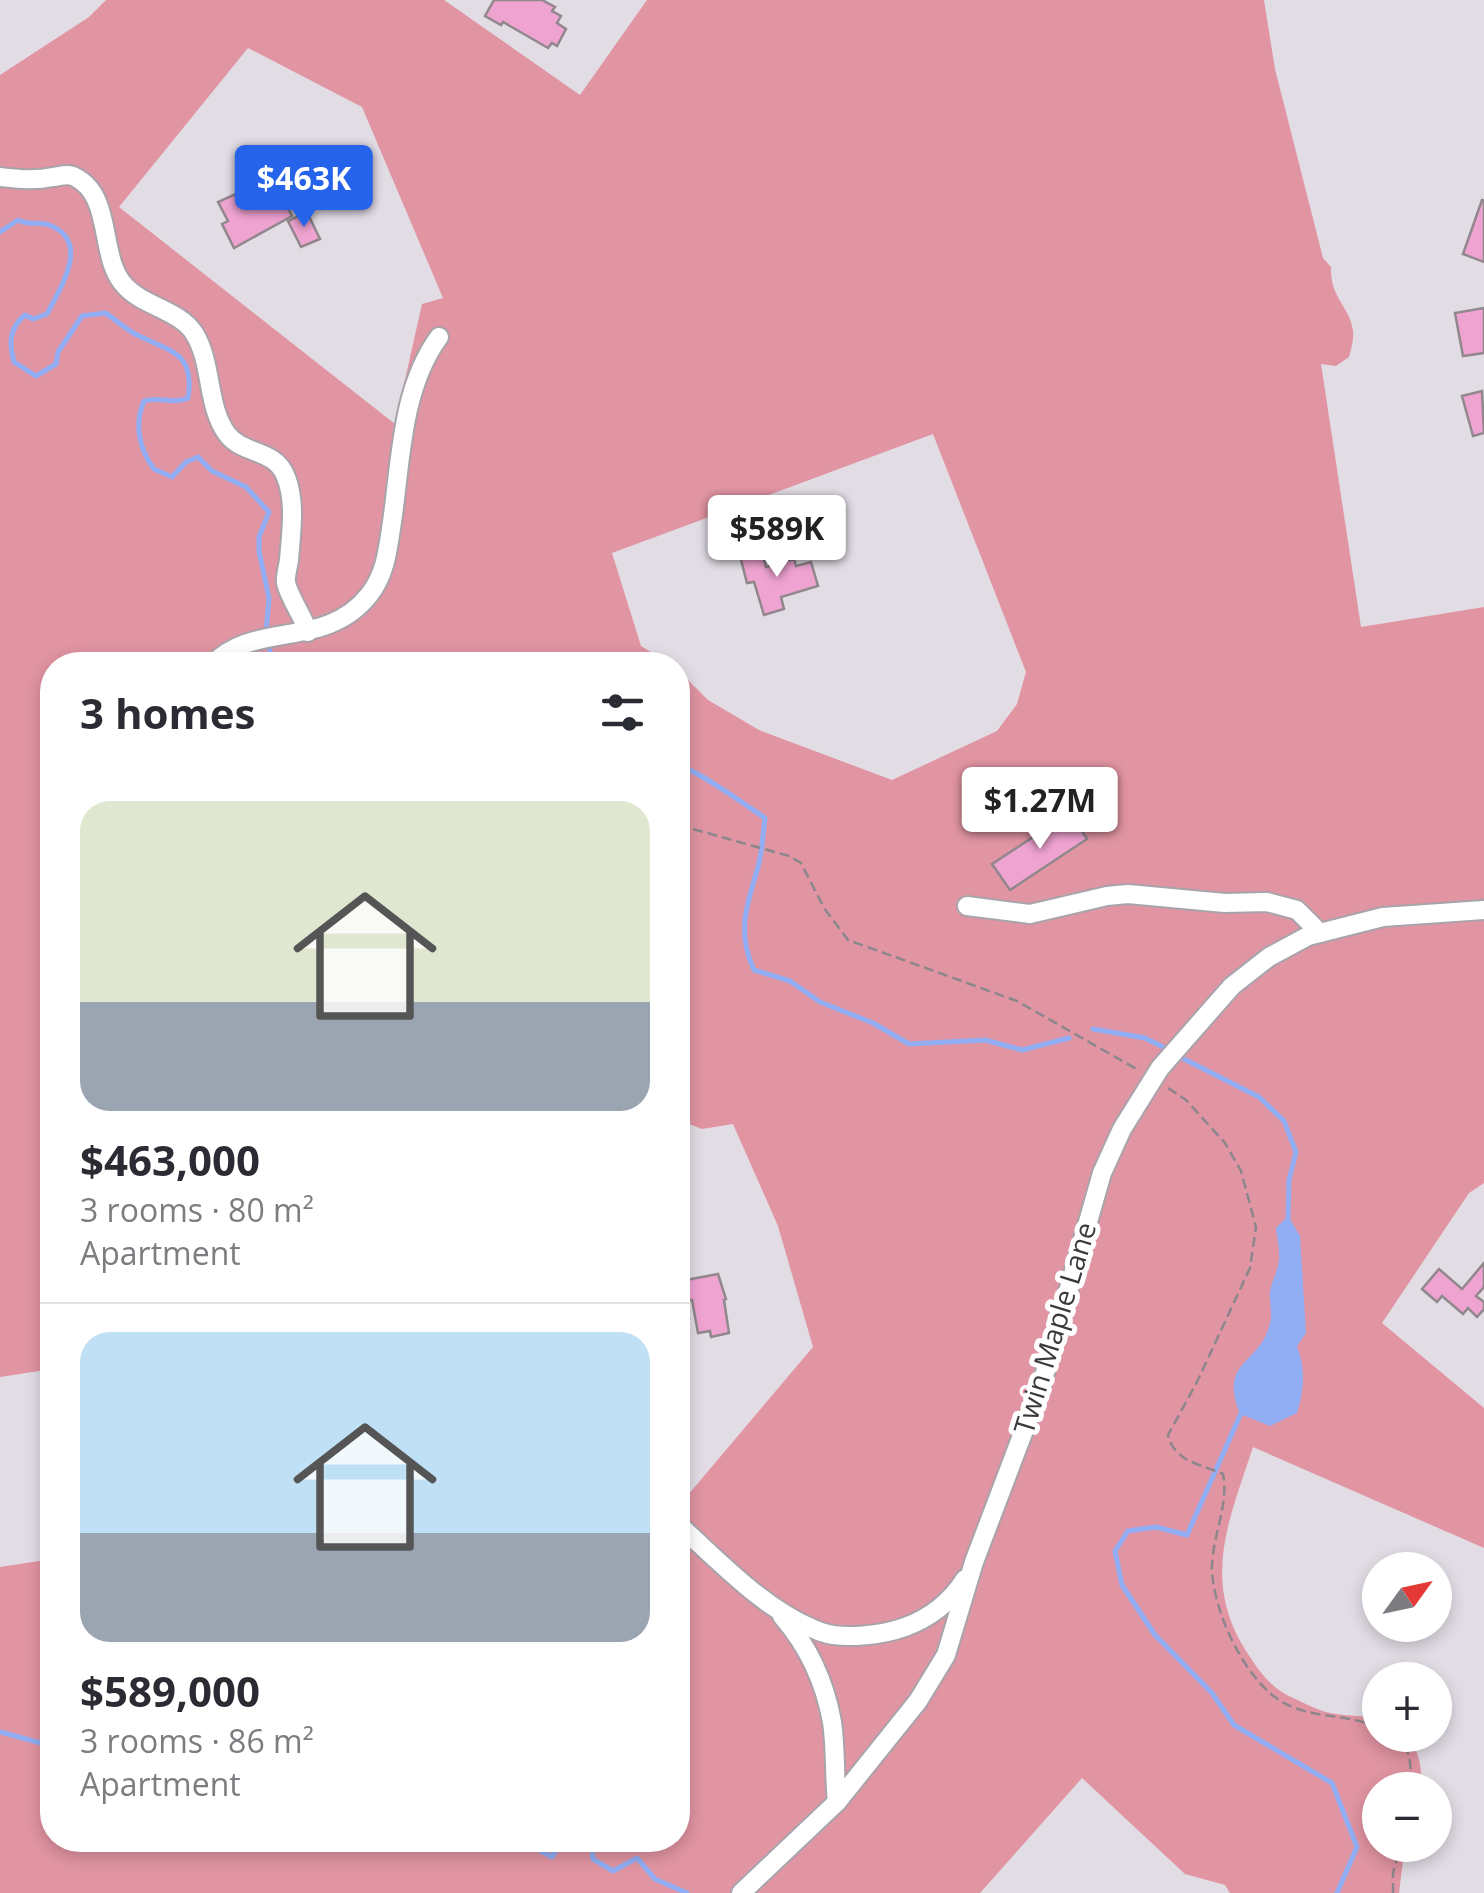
<!DOCTYPE html>
<html lang="en">
<head>
<meta charset="utf-8">
<style>
  :root { --surface:#fff; --page:#f2f2f3; --text:#2b2b33; --muted:#7c7c81; --line:#e1e1e2; --accent:#2563eb }
  body { margin:0; font-family:"Open Sans",sans-serif; background:var(--page); color:var(--text); height:100vh; display:flex; flex-direction:column; font-size:38px; white-space:nowrap }
  * { box-sizing:border-box; margin:0 }
  p { font-size:32px; color:var(--muted) }
  .icon { flex:none; width:55px; height:55px; fill:none; stroke:currentColor; stroke-width:2; stroke-linecap:round; stroke-linejoin:round }
  .map { position:relative; flex:1; overflow:hidden }
  .drawer { position:absolute; left:40px; top:652px; width:650px; height:1200px; display:flex; flex-direction:column; background:var(--surface); border-radius:40px; box-shadow:0 5px 15px #0003 }
  .drawer>* { flex:none }
  .needle { width:65px; rotate:57deg }
  .buttons { position:absolute; left:1362px; top:1552px; display:grid; gap:20px }
  .buttons a { display:grid; place-items:center; width:90px; height:90px; border-radius:50%; background:var(--surface); box-shadow:0 5px 15px #0003; font-size:50px }
  .price { position:absolute; translate:-50% -85px; padding:0 22px; border-radius:10px; background:#fff; color:#222; font-size:32px; line-height:65px; filter:drop-shadow(0 2px 5px #0008) }
  .price::after { content:''; position:absolute; left:50%; top:60px; width:30px; height:22px; margin-left:-15px; background:inherit; clip-path:polygon(0 0,100% 0,50% 100%) }
  .price.active { background:var(--accent); color:#fff }
  ul { padding:0; list-style:none }
  li { display:grid; align-content:center; gap:20px; height:530px; padding:0 40px }
  li+li { border-top:2px solid var(--line) }
  li span { display:grid; place-items:center; height:310px; border-radius:30px; color:#555 }
  li>.icon { margin-inline-start:auto }
  span .icon { width:180px; height:180px; fill:#fffc; stroke-width:1 }
  li b { font-size:42px }
  h2 { display:flex; justify-content:space-between; align-items:center; height:120px; padding:0 40px; font-size:42px }
  .map>svg:first-child { display:block }
</style>
</head>
<body>
<div class="map">
<svg width="1484" height="1893" viewBox="0 0 1484 1893">
  <rect width="100%" height="100%" fill="#e2dce5"/>
  <!-- green -->
  <path fill="#e194a2" fill-rule="evenodd" d="M106,0H444L580,95L647,0H1264L1275,69L1323,258L1331,267C1330,299 1350,306 1353,331C1354,340 1351,349 1349,357L1336,366L1321,364L1361,627L1484,607V1183L1469,1193L1382,1323L1484,1408V1548L1253,1447C1229,1521 1200,1581 1248,1654C1259,1671 1271,1688 1291,1697C1302,1702 1315,1709 1326,1712C1344,1717 1363,1714 1380,1720V1735H1408C1419,1753 1424,1769 1419,1790H1380V1845H1405L1399,1893H1230L1225,1885L1185,1874L1082,1778L980,1893H0V1567L52,1559V1840H678V1498L682,1502L813,1347L778,1226L733,1124L702,1129L689,1124L678,1097V670L708,700L759,730L892,780L997,731L1017,704L1026,672L933,434L612,553L641,646L672,665H52V1369L0,1377V75L89,17ZM248,48L362,107L443,298L422,304L395,424L119,207Z"/>
  <!-- water -->
  <path fill="#91aef4" d="M1288,1216L1300,1236L1306,1333L1297,1346C1306,1370 1304,1389 1297,1413L1270,1426L1240,1414C1218,1359 1260,1366 1270,1323C1273,1313 1269,1302 1270,1291C1272,1281 1278,1271 1279,1260C1280,1250 1277,1238 1276,1228Z"/>
  <g fill="none" stroke-linecap="round" stroke-linejoin="round">
    <!-- stream -->
    <g stroke="#91aef4" stroke-width="5">
      <path d="M0,232L18,220C29,226 38,221 49,225C92,241 60,288 47,314L33,319L25,315C9,328 9,343 14,362L36,376L56,364L58,352L82,316L105,313C117,320 127,331 139,336C173,352 195,354 188,398C173,405 159,396 144,401C134,424 139,449 154,469L172,477L186,462L198,457L212,471L246,487L269,512L259,537V551L269,598L266,633L273,665"/>
      <path d="M678,766C695,768 747,806 765,818C763,834 762,852 758,867C747,905 736,931 754,970L790,981L820,1002L873,1023L909,1044L985,1040L1022,1050L1069,1038"/>
      <path d="M1093,1029L1145,1038L1165,1048"/>
      <path d="M1184,1059L1259,1097L1284,1121L1296,1152L1289,1180L1288,1221"/>
      <path d="M1242,1411L1187,1535L1156,1527L1128,1531L1115,1551L1122,1585L1155,1635L1212,1693L1234,1725L1332,1783L1357,1847L1337,1893"/>
      <path d="M0,1732L52,1746"/>
      <path d="M520,1840L552,1857L562,1840"/>
      <path d="M591,1840L593,1859L613,1871L637,1858L655,1879L687,1893"/>
    </g>
  </g>
  <!-- building -->
  <g fill="#efa3d1" stroke="#91878d" stroke-width="2.5">
    <path d="M494,0H542L555,7L552,11L561,16L557,23L566,29L557,46L552,43L548,48L503,22L501,25L485,16Z"/>
    <path d="M268,179L273,189L278,187L292,216L234,248L222,224L228,221L218,202Z"/>
    <path d="M1482,200L1484,201V262L1463,254Z"/>
    <path d="M307,212L320,239L301,247L288,221Z"/>
    <path d="M1484,308V353L1463,356L1455,313Z"/>
    <path d="M1482,391L1484,433L1473,436L1462,396Z"/>
    <path d="M761,549L766,567L794,559L796,566L811,562L818,586L781,597L784,609L764,615L754,582L747,583L740,556Z"/>
    <path d="M1070,813L1087,839L1010,890L992,864Z"/>
    <path d="M1484,1263V1287L1476,1296L1484,1302V1309L1477,1317L1468,1308L1463,1314L1442,1296L1437,1302L1422,1289L1439,1269L1462,1289Z"/>
    <path d="M718,1274L726,1299L724,1300L729,1333L711,1337L710,1331L698,1333L692,1300L685,1301L681,1281Z"/>
  </g>
  <g fill="none" stroke-linecap="round" stroke-linejoin="round">
    <!-- minor casing -->
    <g stroke="#a9a3ab" stroke-width="22">
      <g id="minor">
        <path d="M0,177C19,179 34,181 53,177C61,176 68,173 75,177C114,196 98,258 125,286C143,306 179,310 194,333C213,363 206,405 227,434C244,456 275,448 286,477C296,502 291,534 289,560C288,567 285,577 286,583C290,599 303,616 308,632"/>
        <path d="M212,665C254,620 326,650 369,595C386,574 388,548 392,522C401,461 401,389 439,337"/>
        <path d="M967,906L1030,914L1107,896L1128,894L1225,903L1267,902L1297,910L1320,933"/>
        <path d="M678,1524C720,1562 766,1612 821,1632C844,1640 883,1635 905,1627C930,1618 951,1601 965,1579"/>
        <path d="M782,1616C808,1646 825,1683 832,1722C836,1748 834,1775 837,1802"/>
        <path d="M741,1893L837,1802L918,1701L946,1655L974,1562L1042,1383L1102,1173L1122,1129L1160,1068L1232,986L1269,957L1308,936L1383,917L1484,910"/>
      </g>
    </g>
    <!-- path -->
    <g stroke="#8b878d" stroke-width="2.5" stroke-dasharray="10 5" stroke-linecap="butt">
      <path d="M678,829H693L789,856L801,863L824,908L848,940L1017,1001L1140,1071"/>
      <path d="M1168,1088L1186,1100L1225,1143L1241,1171L1256,1227L1250,1268L1197,1382L1168,1435C1174,1462 1201,1464 1223,1474C1229,1504 1213,1535 1212,1565C1211,1608 1245,1682 1284,1703C1313,1719 1350,1714 1380,1728"/>
      <path d="M1393,1735C1414,1750 1411,1767 1409,1790"/>
      <path d="M1393,1893V1873L1401,1845"/>
    </g>
    <!-- minor -->
    <use href="#minor" stroke="#fff" stroke-width="18"/>
  </g>
  <g text-anchor="middle" stroke-width="10" stroke-linejoin="round" paint-order="stroke">
    <!-- street labels -->
    <g font-size="28" fill="#3b393c" stroke="#fff">
      <text transform="translate(1055 1328) rotate(-73)" y="10">Twin Maple Lane</text>
    </g>
  </g>
</svg>
<div class="buttons">
<a><svg class="needle" viewBox="-14 -14 28 28"><path d="M0-13l5 13h-10z" fill="#e53935"/><path d="M0 13l5-13h-10z" fill="#7c7c81"/></svg></a>
<a>+</a>
<a>−</a>
</div>
<b class="price active" style="left:304px;top:230px">$463K</b>
<b class="price" style="left:777px;top:580px">$589K</b>
<b class="price" style="left:1040px;top:852px">$1.27M</b>
<section class="drawer">
<h2>3 homes<svg class="icon" aria-label="filters" viewBox="0 0 24 24"><path d="M4 7h16M4 17h16"/><circle cx="9" cy="7" r="2"/><circle cx="15" cy="17" r="2"/></svg></h2>
<ul>
<li><span style="background:linear-gradient(#dfe7d0 65%,#9aa5b1 0)"><svg class="icon" aria-label="home" viewBox="0 0 24 24"><path d="M3 11l9-7 9 7M6 9v11h12V9"/></svg></span><div><b>$463,000</b><p>3 rooms · 80 m²</p><p>Apartment</p></div></li>
<li><span style="background:linear-gradient(#bfe0f5 65%,#9aa5b1 0)"><svg class="icon" aria-label="home" viewBox="0 0 24 24"><path d="M3 11l9-7 9 7M6 9v11h12V9"/></svg></span><div><b>$589,000</b><p>3 rooms · 86 m²</p><p>Apartment</p></div></li>
</ul>
</section>
</div>
</body>
</html>
